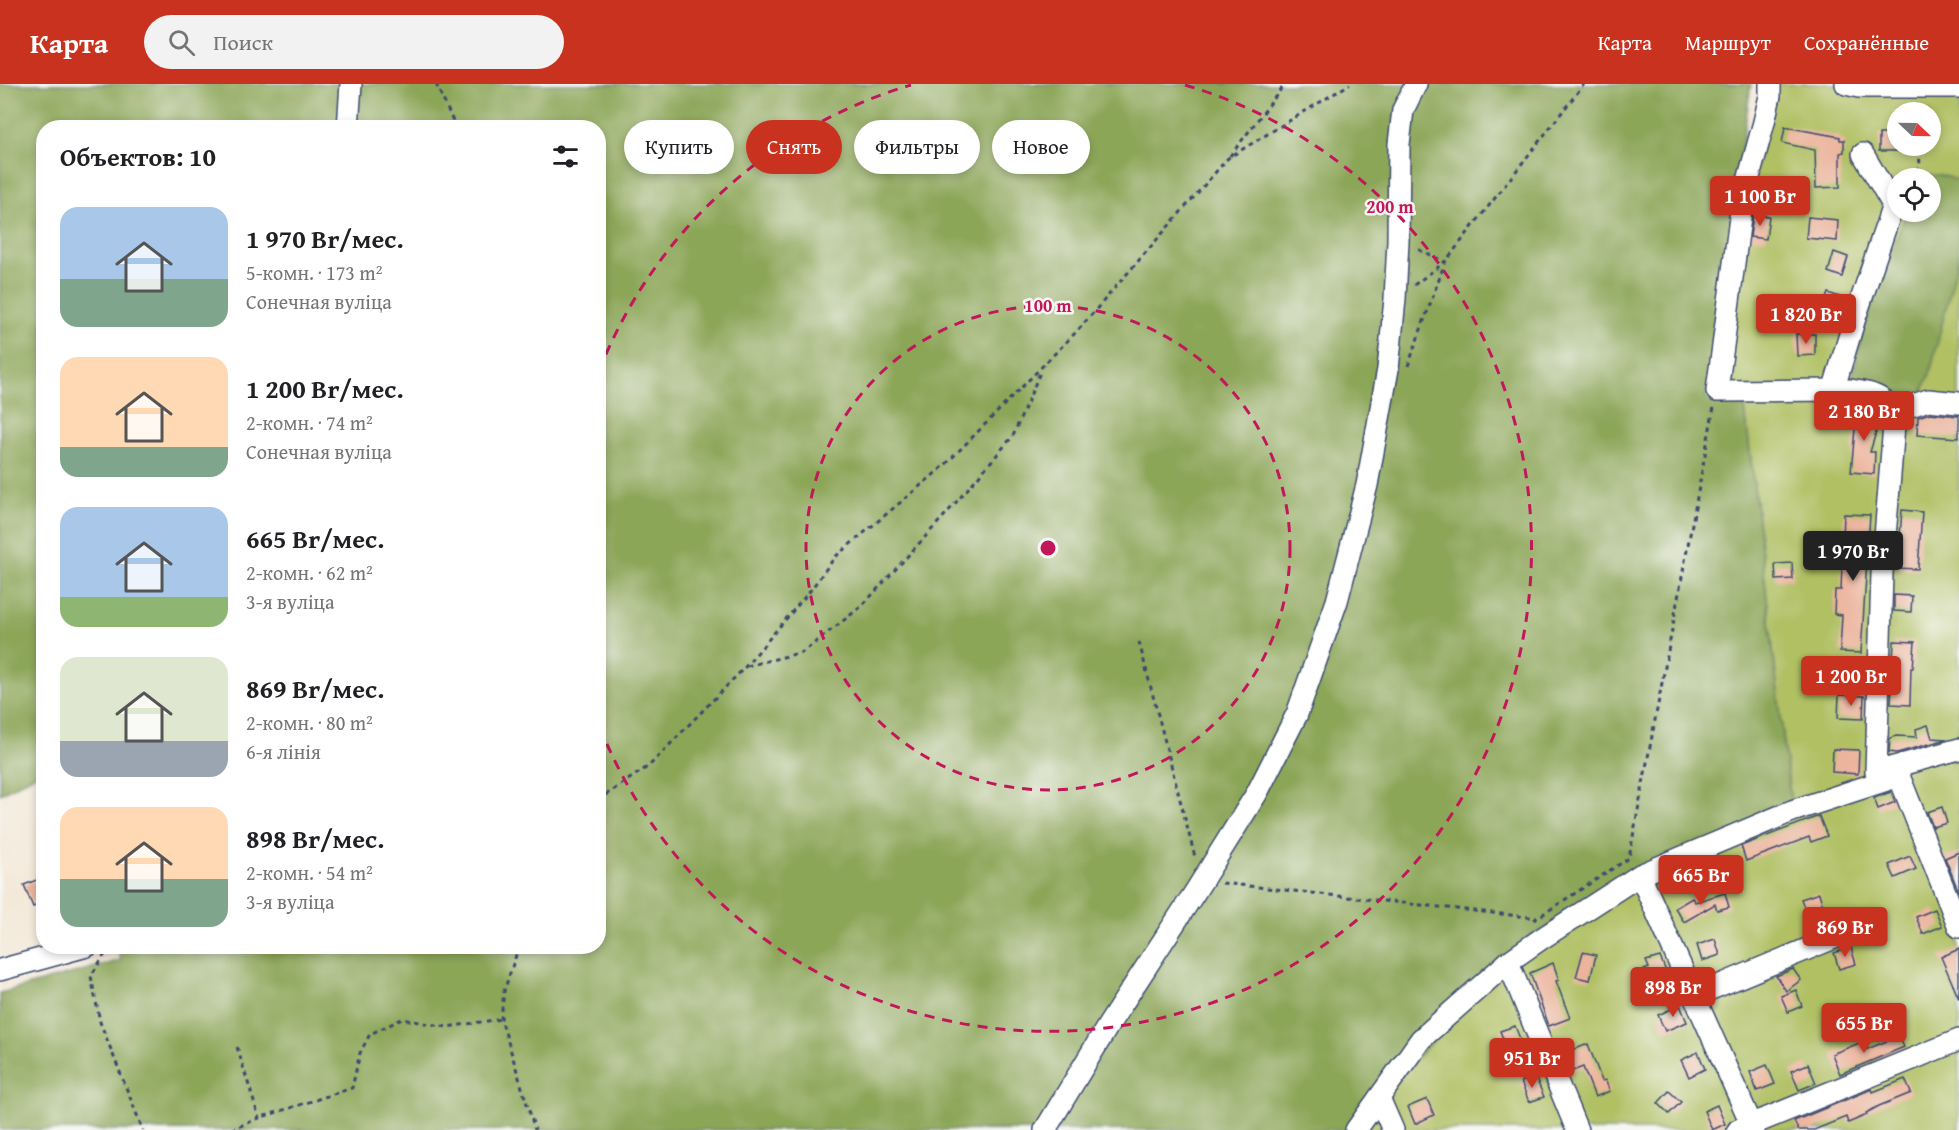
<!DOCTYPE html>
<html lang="ru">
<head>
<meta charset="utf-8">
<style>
  :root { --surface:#fff; --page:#f2f2f2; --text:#202124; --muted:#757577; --accent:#c8321e }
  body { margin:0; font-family:"Gentium Book Plus",serif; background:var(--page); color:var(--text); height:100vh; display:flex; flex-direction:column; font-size:22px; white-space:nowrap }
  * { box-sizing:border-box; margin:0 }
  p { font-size:20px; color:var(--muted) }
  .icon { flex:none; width:33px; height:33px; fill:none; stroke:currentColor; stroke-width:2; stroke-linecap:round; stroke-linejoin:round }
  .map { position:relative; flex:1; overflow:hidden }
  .sheet { position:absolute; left:36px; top:36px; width:570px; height:834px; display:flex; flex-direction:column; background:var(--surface); border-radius:24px; box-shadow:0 3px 9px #0003 }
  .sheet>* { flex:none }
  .banner { position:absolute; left:624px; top:36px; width:570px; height:54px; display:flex; gap:12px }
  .needle { width:39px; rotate:112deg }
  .fabs { position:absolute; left:1887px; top:18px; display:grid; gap:12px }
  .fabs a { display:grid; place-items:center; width:54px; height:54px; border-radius:50%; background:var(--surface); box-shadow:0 3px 9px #0003; font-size:30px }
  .price { position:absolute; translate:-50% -51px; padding:0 14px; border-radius:6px; background:var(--accent); color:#fff; font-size:20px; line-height:39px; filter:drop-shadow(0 2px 3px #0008) }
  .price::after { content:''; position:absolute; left:50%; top:36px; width:18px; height:14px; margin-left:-9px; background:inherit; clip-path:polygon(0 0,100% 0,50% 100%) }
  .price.active { background:#222; color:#fff }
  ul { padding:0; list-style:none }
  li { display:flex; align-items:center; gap:18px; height:150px; padding:0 24px }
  li span { display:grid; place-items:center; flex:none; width:168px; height:120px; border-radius:18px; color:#555 }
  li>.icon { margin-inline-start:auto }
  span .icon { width:72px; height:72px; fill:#fffc; stroke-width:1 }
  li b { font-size:26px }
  h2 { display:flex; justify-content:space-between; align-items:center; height:72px; padding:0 24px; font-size:26px }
  .pill { padding:0 21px; border-radius:27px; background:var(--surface); box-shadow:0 3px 9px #0003; font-size:21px; line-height:54px }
  .pill.active { background:var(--accent); color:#fff }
  header { display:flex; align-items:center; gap:36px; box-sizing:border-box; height:84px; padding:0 30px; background:var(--accent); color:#fff }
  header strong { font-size:28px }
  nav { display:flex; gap:33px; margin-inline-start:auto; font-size:21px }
  .search { width:420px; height:54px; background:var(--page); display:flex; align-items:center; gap:15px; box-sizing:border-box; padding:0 21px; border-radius:33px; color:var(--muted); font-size:22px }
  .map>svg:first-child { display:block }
</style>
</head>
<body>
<header>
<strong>Карта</strong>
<div class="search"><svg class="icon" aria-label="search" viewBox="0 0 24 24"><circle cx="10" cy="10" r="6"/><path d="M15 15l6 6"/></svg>Поиск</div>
<nav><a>Карта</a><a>Маршрут</a><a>Сохранённые</a></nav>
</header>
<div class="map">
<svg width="1959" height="1046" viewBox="0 0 1959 1046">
  <rect width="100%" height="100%" fill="#f6f6f2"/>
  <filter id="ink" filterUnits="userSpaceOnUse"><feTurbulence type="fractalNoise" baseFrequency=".0167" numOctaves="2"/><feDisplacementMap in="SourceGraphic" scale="12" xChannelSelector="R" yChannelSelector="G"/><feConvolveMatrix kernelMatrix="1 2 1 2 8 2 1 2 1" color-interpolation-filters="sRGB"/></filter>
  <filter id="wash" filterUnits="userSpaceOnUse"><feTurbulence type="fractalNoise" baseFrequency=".008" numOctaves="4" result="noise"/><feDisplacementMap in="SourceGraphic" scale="24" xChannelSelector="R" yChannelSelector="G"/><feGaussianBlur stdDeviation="1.35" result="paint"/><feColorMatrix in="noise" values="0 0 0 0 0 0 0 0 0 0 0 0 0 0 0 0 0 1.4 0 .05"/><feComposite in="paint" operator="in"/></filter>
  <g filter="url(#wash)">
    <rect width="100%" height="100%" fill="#f4e9d9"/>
    <!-- green -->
    <path fill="#b0c063" stroke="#667860" stroke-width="1.5" fill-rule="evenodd" d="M1776,0H1959V1046H1349L1533,850L1791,721L1744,316L1726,299L1746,123ZM1898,28H1930V62H1898ZM1898,94H1930V128H1898Z"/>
    <!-- forest -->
    <g fill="#8ca659" stroke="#546a5c" stroke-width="1.5">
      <path d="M0,0H1751L1706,315L1744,316L1791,721L1533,850L1349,1046H0V909L121,876L116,863L598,862V44H44L43,686L0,710Z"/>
      <path d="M1940,91L1959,97V171L1929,293L1919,314L1896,322L1852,299C1859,245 1887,179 1907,128H1930V94H1924L1927,92Z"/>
    </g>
    <g id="blocks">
      <!-- building -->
      <g fill="#ecb49c">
        <path d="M1785,43L1840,53V56H1844V68L1840,69V103L1816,104L1815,66L1782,59Z"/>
        <rect x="1879" y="50" width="19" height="17"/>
        <path d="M1753,131L1769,132L1766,155L1750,153Z"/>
        <path d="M1808,133L1838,136L1837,157L1806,154Z"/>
        <path d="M1834,168L1848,173L1842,193L1828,188Z"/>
        <path d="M1828,209L1843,214L1839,226L1824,220Z"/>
        <path d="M1796,250H1815V271L1797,272Z"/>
        <path d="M1858,324L1878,330L1880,335L1870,368H1875L1874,390L1851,388L1855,345L1852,344Z"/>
        <path d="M1930,329L1959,332V354L1917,351L1918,333Z"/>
        <path d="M1902,426L1922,428L1918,485L1895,484L1897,465H1899Z"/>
        <path d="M1844,430L1870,431L1861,569L1840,568L1842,531L1834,530L1835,506H1841Z"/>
        <path d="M1792,479L1793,495L1776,496L1775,480Z"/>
        <path d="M1894,511L1912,512L1911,528L1894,527Z"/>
        <path d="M1894,557L1915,558L1913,584H1911L1910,621L1891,620Z"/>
        <path d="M1839,611L1864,612L1863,635L1838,634Z"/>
        <path d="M1928,641L1932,654L1947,655L1897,669L1889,668L1890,654L1896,652L1917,653L1916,645Z"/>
        <path d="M1833,665L1859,666L1858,690L1832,688Z"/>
        <path d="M1891,708L1895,718L1878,725L1874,714Z"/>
        <path d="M1942,723L1947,739L1933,743L1927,728Z"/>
        <path d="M1819,732L1827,752L1811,758L1809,753L1746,777L1741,762Z"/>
        <path d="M1959,768V808L1945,774Z"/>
        <path d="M1910,772L1916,785L1895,794L1889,781Z"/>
        <path d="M44,793V818L33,823L24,801Z"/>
        <path d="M1725,809L1729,823L1717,826L1715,820L1684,838L1675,824L1692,814L1695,818Z"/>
        <path d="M1819,809L1824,825L1807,831L1801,815Z"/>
        <path d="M1935,825L1942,842L1923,850L1916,833Z"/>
        <path d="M1876,831L1882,844L1870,849L1864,836Z"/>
        <path d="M1715,855L1720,871L1702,877L1697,861Z"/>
        <path d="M1851,864L1856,880L1839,885L1834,869Z"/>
        <path d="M1959,865V915L1941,873Z"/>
        <path d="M1583,868L1596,871L1590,896L1576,893Z"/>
        <path d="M1660,873L1670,897L1652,905L1644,886L1649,884L1646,877Z"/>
        <path d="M1553,879L1559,896L1556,897L1570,934L1549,942L1530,889Z"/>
        <path d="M1793,885L1801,896L1786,907L1776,892Z"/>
        <path d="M1796,906L1802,922L1788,928L1781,912Z"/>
        <path d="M1680,921L1687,938L1665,947L1658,931Z"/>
        <path d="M1515,942L1523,962L1508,968L1500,947Z"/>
        <path d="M1899,952L1904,963L1840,990L1832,970L1862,958L1865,966Z"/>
        <path d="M1588,960L1602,997L1605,996L1610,1007L1595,1013L1583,983L1567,989L1560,971Z"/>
        <path d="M1698,968L1705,985L1689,993L1681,976Z"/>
        <path d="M1808,980L1816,999L1799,1006L1791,987Z"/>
        <path d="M1767,981L1775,1000L1757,1007L1750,988Z"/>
        <path d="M1535,992L1544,1013L1529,1018L1521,998Z"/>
        <path d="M1905,995L1911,1009L1879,1022L1866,1029L1867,1031L1848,1039L1846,1033L1814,1046H1798L1794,1037L1872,1005L1873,1008Z"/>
        <path d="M1669,1007L1681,1018L1669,1030L1658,1019Z"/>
        <path d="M1427,1015L1434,1031L1415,1040L1408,1023Z"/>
        <path d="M1717,1021L1725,1040L1712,1046L1704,1027Z"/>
      </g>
    </g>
  </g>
  <g filter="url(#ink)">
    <use href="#blocks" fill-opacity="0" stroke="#3c4b70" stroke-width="1.5"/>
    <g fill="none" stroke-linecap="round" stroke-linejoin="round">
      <!-- minor casing -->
      <g stroke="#3c4b70" stroke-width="24">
        <g id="minor">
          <path d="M1770,0V12L1764,38L1742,119L1717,307L1851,306C1875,310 1891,313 1894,341L1882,490L1876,688"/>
          <path d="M1846,0L1859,3H1959"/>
          <path d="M348,44L351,0"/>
          <path d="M1863,70L1893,121"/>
          <path d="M1833,307L1854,237L1893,121L1897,112"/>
          <path d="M1893,328L1928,316L1959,319"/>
          <path d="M1879,687L1959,665"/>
          <path d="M1640,791L1754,1046"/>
          <path d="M1508,878L1577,1046"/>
          <path d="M0,886L87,862"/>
          <path d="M1694,912L1846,849"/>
          <path d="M1379,1014L1393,1046"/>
          <path d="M1045,1046L1109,940L1195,808L1257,709L1297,630L1337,517L1367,401L1388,285L1395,215L1398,157L1399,60L1403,26L1416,0"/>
          <path d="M1356,1046L1421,955L1508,878L1541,855L1640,791L1792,727L1899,692L1959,843"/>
          <path d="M1738,1046L1959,956"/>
        </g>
      </g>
      <!-- path -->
      <g stroke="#3c4b70" stroke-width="3" stroke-dasharray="4.5 4.5" stroke-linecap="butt">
        <path d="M436,0L456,44"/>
        <path d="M1917,20V28"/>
        <path d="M1230,72L1285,0"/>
        <path d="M1911,94L1920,83L1919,62"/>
        <path d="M1414,201L1445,178L1584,0"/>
        <path d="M1408,282L1445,178L1415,164"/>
        <path d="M1139,558L1195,773"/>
        <path d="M747,582L803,568L862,522L946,430L1013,352L1041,286"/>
        <path d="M598,716L649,682L746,582L809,508L835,473L944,382L1079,245L1228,74L1350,0"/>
        <path d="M1222,799L1537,834"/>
        <path d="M1534,836L1629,774L1714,323"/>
        <path d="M110,862L91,892L100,938L143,1046"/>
        <path d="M519,862L504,907L501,935L535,1046"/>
        <path d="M237,963L259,1034"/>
        <path d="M231,1046L259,1034L352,1004L360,969L370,950L402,935L447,943L501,935"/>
      </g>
      <!-- minor -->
      <use href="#minor" stroke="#fff" stroke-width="21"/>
    </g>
  </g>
  <!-- distance rings -->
  <g fill="none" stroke="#c2185b" stroke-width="3" stroke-dasharray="10 8">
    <circle cx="1048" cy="464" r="242"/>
    <path d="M599 287A483 483 0 0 1 911 1M1185 1A483 483 0 1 1 599 641"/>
  </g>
  <circle cx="1048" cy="464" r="9" fill="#c2185b" stroke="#f6f6f2" stroke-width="3"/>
  <g font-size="18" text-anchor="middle" font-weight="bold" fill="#c2185b" stroke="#f6f6f2" stroke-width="5" stroke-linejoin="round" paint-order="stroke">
    <text x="1390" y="129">200 m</text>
    <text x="1048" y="228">100 m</text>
  </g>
</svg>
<div class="fabs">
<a><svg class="needle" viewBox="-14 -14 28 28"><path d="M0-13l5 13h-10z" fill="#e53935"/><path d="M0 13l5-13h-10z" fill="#757577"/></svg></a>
<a><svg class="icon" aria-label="locate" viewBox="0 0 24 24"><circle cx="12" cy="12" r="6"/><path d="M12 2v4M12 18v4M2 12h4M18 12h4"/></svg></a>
</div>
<b class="price" style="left:1760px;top:143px">1 100 Br</b>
<b class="price" style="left:1806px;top:261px">1 820 Br</b>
<b class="price" style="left:1864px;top:358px">2 180 Br</b>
<b class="price active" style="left:1853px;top:498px">1 970 Br</b>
<b class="price" style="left:1851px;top:623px">1 200 Br</b>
<b class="price" style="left:1701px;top:822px">665 Br</b>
<b class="price" style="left:1845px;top:874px">869 Br</b>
<b class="price" style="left:1673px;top:934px">898 Br</b>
<b class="price" style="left:1864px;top:970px">655 Br</b>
<b class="price" style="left:1532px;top:1005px">951 Br</b>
<div class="banner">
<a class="pill">Купить</a>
<a class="pill active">Снять</a>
<a class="pill">Фильтры</a>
<a class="pill">Новое</a>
</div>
<section class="sheet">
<h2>Объектов: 10<svg class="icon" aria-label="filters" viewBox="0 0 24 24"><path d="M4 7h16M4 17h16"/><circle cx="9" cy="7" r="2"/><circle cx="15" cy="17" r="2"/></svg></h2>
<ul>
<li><span style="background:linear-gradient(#a9c7e8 60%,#7fa58c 0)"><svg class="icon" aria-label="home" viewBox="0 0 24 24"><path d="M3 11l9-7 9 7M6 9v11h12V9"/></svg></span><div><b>1 970 Br/мес.</b><p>5-комн. · 173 m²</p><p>Сонечная вуліца</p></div></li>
<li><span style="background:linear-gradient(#ffd9b3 75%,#7fa58c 0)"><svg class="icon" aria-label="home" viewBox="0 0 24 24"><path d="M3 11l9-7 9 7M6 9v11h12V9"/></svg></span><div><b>1 200 Br/мес.</b><p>2-комн. · 74 m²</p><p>Сонечная вуліца</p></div></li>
<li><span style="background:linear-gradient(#a9c7e8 75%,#8fb573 0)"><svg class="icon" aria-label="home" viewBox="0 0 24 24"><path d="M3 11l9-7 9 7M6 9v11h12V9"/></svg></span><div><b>665 Br/мес.</b><p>2-комн. · 62 m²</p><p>3-я вуліца</p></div></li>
<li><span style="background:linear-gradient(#dfe7d0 70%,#9aa5b1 0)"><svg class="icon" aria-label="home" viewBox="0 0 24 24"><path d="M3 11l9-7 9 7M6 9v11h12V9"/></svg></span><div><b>869 Br/мес.</b><p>2-комн. · 80 m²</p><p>6-я лінія</p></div></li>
<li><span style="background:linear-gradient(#ffd9b3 60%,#7fa58c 0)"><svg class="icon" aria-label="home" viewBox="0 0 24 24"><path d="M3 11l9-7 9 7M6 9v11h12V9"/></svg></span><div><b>898 Br/мес.</b><p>2-комн. · 54 m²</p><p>3-я вуліца</p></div></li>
</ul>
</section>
</div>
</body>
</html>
